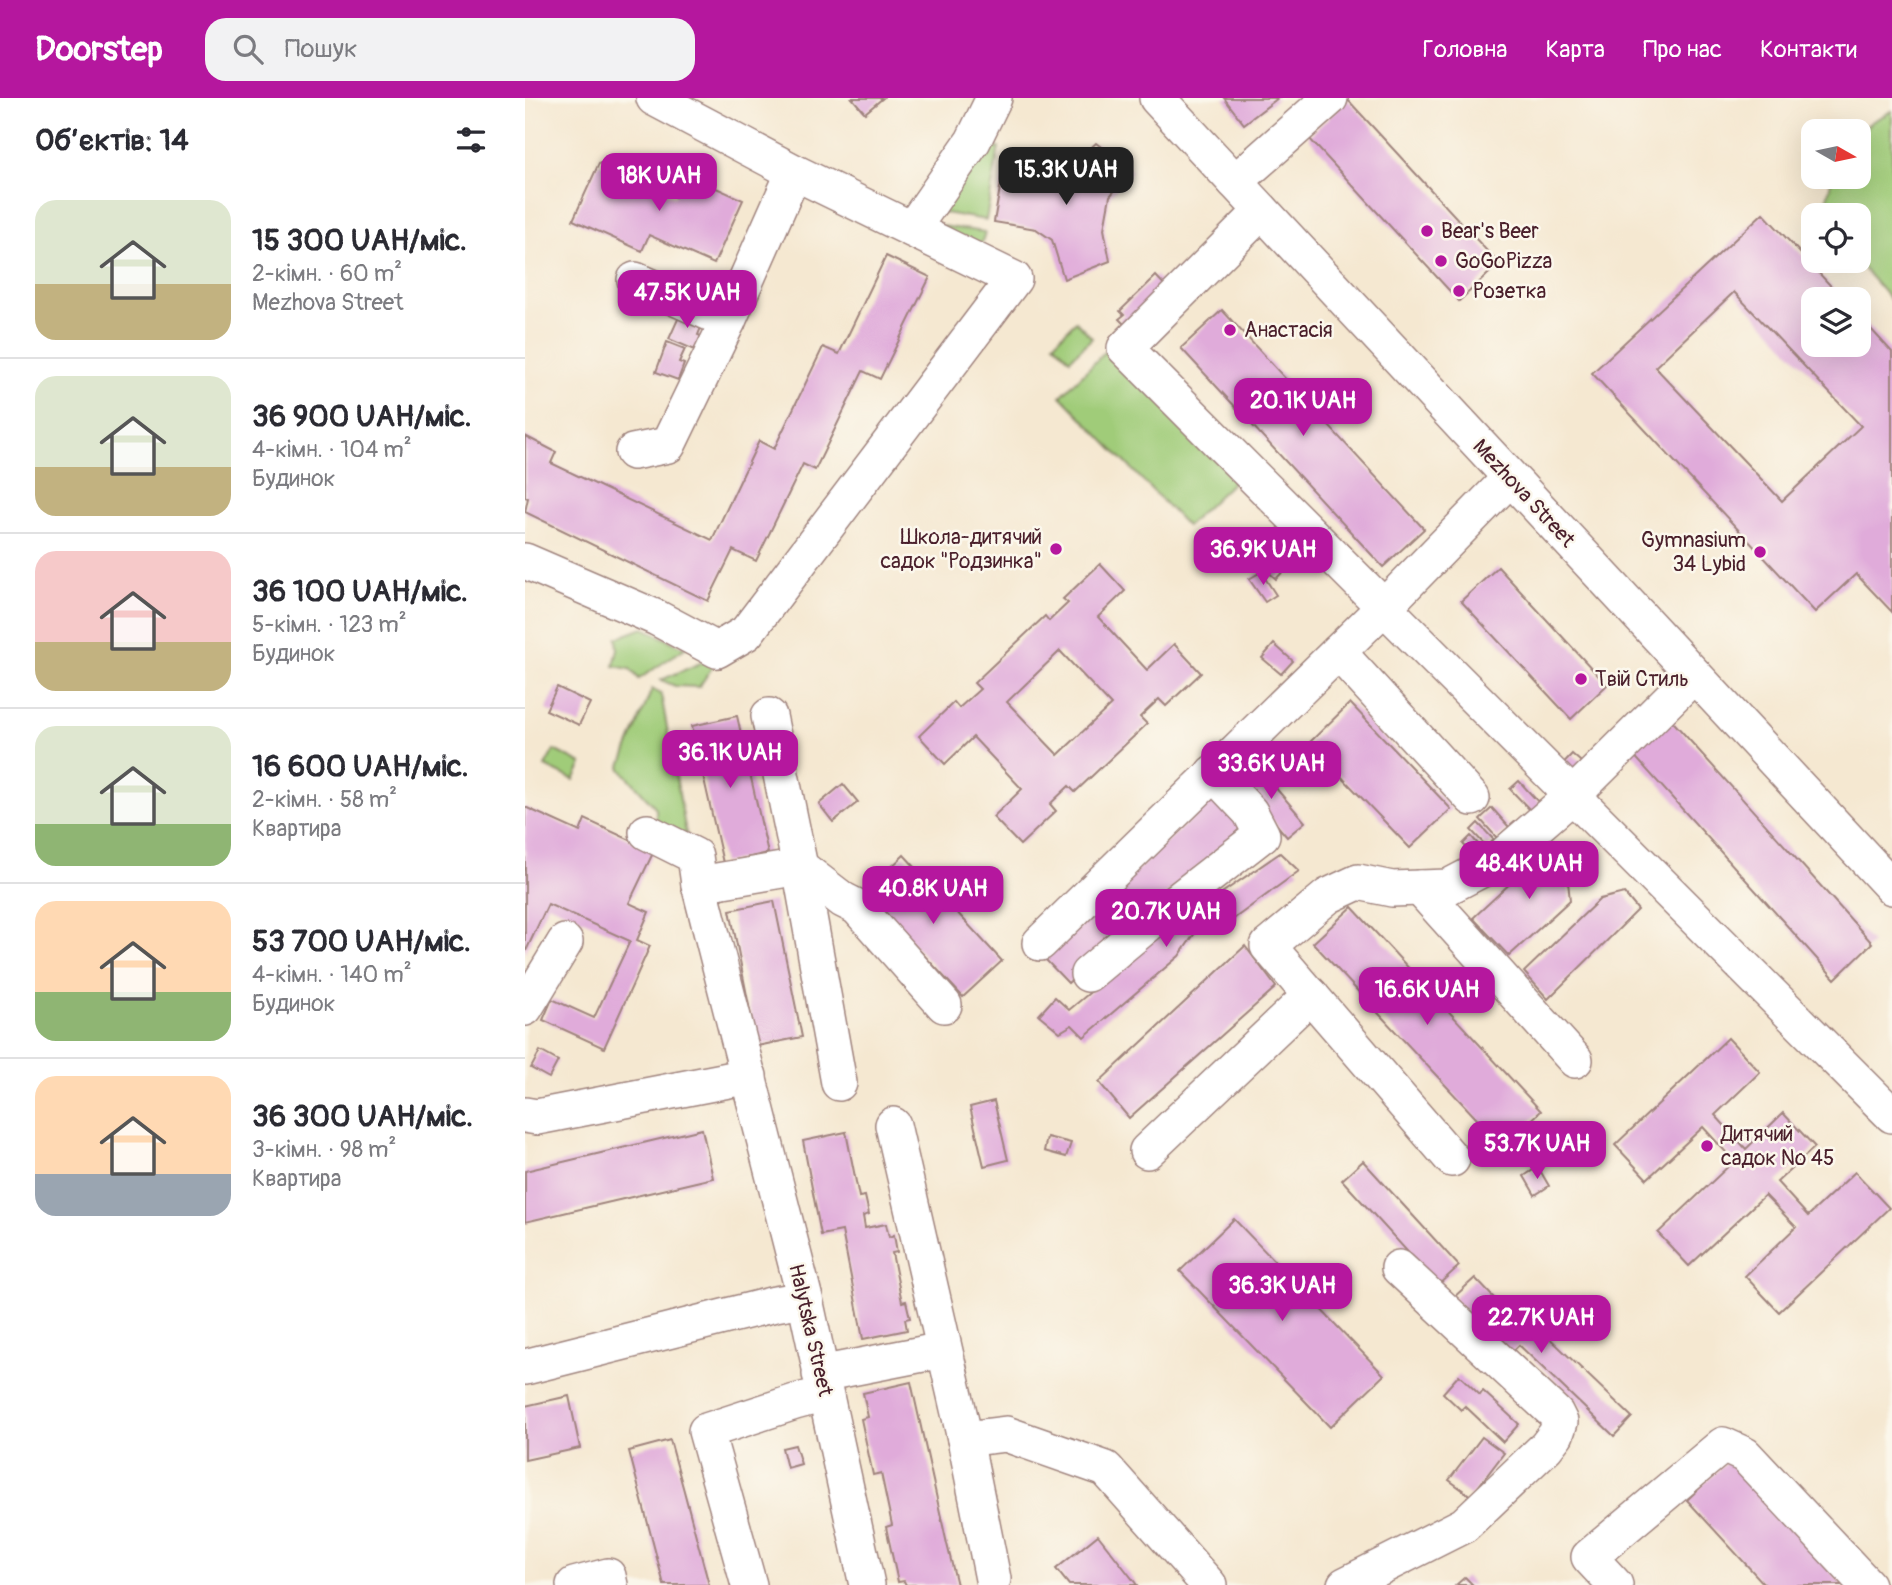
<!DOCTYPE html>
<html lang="uk">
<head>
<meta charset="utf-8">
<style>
  :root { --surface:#fff; --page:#f2f2f3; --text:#2b2b33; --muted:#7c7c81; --line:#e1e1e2; --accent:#b5179e }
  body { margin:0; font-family:Pangolin,sans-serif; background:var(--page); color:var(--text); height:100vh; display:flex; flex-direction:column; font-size:26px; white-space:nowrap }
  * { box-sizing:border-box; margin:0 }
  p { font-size:23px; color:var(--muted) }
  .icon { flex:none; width:38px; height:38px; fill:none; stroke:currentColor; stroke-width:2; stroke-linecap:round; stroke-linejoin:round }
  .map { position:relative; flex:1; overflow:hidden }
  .details { display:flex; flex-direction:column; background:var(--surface); width:525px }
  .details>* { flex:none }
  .needle { width:46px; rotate:99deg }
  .fabs { position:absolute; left:1276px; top:21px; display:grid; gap:14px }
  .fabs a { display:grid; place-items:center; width:70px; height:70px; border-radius:14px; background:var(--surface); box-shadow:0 7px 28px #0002; font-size:35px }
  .price { position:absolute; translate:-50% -60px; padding:0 16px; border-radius:14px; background:var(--accent); color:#fff; font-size:23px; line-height:46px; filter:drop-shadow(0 2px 4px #0008) }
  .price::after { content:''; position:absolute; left:50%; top:42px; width:21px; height:16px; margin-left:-10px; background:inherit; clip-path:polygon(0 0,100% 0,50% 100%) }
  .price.active { background:#222; color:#fff }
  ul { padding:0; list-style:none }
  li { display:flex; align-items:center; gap:21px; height:175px; padding:0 35px }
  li+li { border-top:2px solid var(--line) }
  li span { display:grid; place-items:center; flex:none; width:196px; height:140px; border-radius:21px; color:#555 }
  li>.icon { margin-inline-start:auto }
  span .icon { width:84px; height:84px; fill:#fffc; stroke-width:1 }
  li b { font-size:30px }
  h2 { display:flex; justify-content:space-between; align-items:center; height:84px; padding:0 35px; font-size:30px }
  header { display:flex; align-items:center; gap:42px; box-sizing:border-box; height:98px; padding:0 35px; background:var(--accent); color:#fff }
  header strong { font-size:33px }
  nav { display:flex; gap:38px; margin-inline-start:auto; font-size:24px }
  .search { width:490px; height:63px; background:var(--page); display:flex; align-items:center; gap:18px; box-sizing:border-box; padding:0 24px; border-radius:21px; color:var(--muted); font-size:26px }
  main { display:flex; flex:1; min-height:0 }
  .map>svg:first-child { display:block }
</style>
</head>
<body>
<header>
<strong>Doorstep</strong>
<div class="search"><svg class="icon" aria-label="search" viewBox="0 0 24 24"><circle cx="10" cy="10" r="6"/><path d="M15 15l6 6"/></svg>Пошук</div>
<nav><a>Головна</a><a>Карта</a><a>Про нас</a><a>Контакти</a></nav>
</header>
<main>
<section class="details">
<h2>Об’єктів: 14<svg class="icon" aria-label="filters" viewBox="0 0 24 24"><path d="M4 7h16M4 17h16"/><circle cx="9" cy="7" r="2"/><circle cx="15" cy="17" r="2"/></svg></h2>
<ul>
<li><span style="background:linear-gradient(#dfe7d0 60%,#c2b280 0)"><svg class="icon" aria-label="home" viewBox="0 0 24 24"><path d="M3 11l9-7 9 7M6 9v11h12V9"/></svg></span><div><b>15 300 UAH/міс.</b><p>2-кімн. · 60 m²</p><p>Mezhova Street</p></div></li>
<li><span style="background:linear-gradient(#dfe7d0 65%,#c2b280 0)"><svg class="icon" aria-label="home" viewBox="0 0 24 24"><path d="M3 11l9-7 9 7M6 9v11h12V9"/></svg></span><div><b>36 900 UAH/міс.</b><p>4-кімн. · 104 m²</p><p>Будинок</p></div></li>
<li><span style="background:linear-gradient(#f6c9c9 65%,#c2b280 0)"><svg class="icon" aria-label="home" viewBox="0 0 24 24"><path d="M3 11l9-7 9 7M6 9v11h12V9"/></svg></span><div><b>36 100 UAH/міс.</b><p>5-кімн. · 123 m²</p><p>Будинок</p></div></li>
<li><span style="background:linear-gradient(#dfe7d0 70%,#8fb573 0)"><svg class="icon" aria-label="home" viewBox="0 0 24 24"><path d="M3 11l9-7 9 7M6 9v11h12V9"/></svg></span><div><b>16 600 UAH/міс.</b><p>2-кімн. · 58 m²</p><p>Квартира</p></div></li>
<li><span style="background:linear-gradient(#ffd9b3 65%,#8fb573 0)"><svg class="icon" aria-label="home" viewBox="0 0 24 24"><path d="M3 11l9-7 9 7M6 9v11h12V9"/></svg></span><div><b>53 700 UAH/міс.</b><p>4-кімн. · 140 m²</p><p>Будинок</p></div></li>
<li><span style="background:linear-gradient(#ffd9b3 70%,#9aa5b1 0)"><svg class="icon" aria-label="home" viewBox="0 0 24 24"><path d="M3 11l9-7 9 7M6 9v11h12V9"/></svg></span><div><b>36 300 UAH/міс.</b><p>3-кімн. · 98 m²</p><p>Квартира</p></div></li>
</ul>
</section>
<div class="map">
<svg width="1367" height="1487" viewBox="0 0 1367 1487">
  <rect width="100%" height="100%" fill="#fbf7ec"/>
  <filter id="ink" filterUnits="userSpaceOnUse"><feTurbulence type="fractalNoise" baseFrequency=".0143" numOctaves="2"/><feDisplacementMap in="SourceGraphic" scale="14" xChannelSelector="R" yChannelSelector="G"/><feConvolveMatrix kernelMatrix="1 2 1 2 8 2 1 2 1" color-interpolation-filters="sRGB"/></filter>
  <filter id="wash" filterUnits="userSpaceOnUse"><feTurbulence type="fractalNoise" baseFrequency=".00686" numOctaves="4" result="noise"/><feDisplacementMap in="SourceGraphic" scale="28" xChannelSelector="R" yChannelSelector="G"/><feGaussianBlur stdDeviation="1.57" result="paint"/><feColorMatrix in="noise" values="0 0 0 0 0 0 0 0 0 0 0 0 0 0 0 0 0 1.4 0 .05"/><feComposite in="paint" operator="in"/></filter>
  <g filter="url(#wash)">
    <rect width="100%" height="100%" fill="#f5e8d1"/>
    <!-- green -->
    <g fill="#a0cc79" stroke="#757652" stroke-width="2">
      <path d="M1367,13V203L1332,163H1334V117H1304L1302,101L1307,79H1334V35L1346,24Z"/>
      <path d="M459,47L474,50L461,122L414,114Z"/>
      <path d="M410,127L460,134L455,151Z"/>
      <path d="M551,223L567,240L545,261L529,245Z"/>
      <path d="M583,251L711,381L662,428L536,298Z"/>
      <path d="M118,530L160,550L114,581L105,571L89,568L93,551L92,540Z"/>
      <path d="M196,556L174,589L150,588L136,582Z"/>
      <path d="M127,591L136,596L163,746L131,722V710L95,670Z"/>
      <path d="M29,652L57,666L49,682L20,668Z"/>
    </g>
    <g id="blocks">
      <!-- building -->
      <g fill="#e0abda" fill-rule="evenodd">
        <path d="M327,0H358L340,15Z"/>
        <path d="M699,0H753L719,26Z"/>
        <path d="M823,2L974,166L934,203L783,39Z"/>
        <path d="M571,45L607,73L585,98L579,131L585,163L539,181L527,142L511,131L469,124L479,67L520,78L543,71Z"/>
        <path d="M74,65L150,99L160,76L218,102L189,166L124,137L117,153L48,122Z"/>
        <path d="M1238,115L1318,201H1288V247H1334V218L1367,254V514L1331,476L1290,514L1067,275ZM1209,194L1336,328L1257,403L1130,269Z"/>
        <path d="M361,158L405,179L355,281L338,273L290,372L278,366L231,463L208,452L183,503L0,414L3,400L0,399V338L31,354L26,365L187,442L234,343L249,351L298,249L314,256Z"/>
        <path d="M631,178L645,193L605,232L594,221L599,217L595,213Z"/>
        <path d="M157,212L179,222L173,237L176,238L170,252L144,241Z"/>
        <path d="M697,212L899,431L858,469L656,250Z"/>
        <path d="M142,244L160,251L154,264L159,266L153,282L131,274Z"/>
        <path d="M755,456L765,466L751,481L740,471Z"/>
        <path d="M575,466L600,493L573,519L622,572L649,546L676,575L641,608L634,601L615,619L622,626L550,694L544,688L525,706L531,713L495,747L468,719L497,691L448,639L420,666L394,638L429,604L434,610L455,591L449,585L520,518L524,523L543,505L538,501ZM535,553L586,607L533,657L482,604Z"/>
        <path d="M973,469L1082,587L1046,621L936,503Z"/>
        <path d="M736,474L751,497L740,504L724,481Z"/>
        <path d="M749,546L768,563L756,576L737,560Z"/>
        <path d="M32,589L65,605L54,627L21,612Z"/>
        <path d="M825,605L926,711L885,750L784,645Z"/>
        <path d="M1141,616L1347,845L1310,881L1106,654Z"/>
        <path d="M212,618L243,755L198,765L167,628Z"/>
        <path d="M1047,656L1064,671L1030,674Z"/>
        <path d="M730,666L780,724L762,739L713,681Z"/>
        <path d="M994,683L1016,707L1008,715L985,691Z"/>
        <path d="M318,686L333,704L308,724L294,706Z"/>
        <path d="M689,699L719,727L543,885L520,861Z"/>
        <path d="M0,709L55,734L60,721L129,753L104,805L124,814L112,842L125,848L79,950L18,922L27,901L69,920L105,843L23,806L0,855Z"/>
        <path d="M967,710L984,729L972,740L955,721Z"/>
        <path d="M953,725L969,742L962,749L946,732Z"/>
        <path d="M946,738L959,753L951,760L938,746Z"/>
        <path d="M1021,745L1037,770L1054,759L1062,772L1043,784L1045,802L984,858L948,820L1004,768L1011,776L1021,766L1008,751Z"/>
        <path d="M755,755L774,773L703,825L690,812L675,828L654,858L559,939L547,927L535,934L514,917L530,899L544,912L679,799L688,801Z"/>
        <path d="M379,757L477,863L438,899L340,794Z"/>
        <path d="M1099,795L1113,812L1023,901L999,874L1075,801Z"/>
        <path d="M249,803L277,939L232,948L205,812Z"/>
        <path d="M827,809L1016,1013L978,1049L788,845Z"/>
        <path d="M720,848L751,889L604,1020L574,984Z"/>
        <path d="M1203,940L1235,974L1190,1017L1221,1051L1258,1015L1290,1049L1252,1084L1283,1118L1330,1074L1364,1110L1254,1214L1220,1178L1271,1129L1240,1097L1164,1168L1133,1135L1209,1063L1178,1029L1122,1081L1090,1047Z"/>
        <path d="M15,953L33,963L24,980L6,970Z"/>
        <path d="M469,1003L483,1062L459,1068L445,1009Z"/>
        <path d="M177,1031L188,1080L0,1124V1073Z"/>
        <path d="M321,1034L334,1099L340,1098L344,1116L338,1118L340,1130L361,1126L364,1139L369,1137L372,1154L367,1155L377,1204L381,1203L385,1220L380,1221L382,1232L338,1241L317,1133L296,1137L278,1043Z"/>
        <path d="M522,1039L546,1045L541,1059L519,1053Z"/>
        <path d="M838,1063L934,1168L913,1187L817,1082Z"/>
        <path d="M1013,1069L1024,1088L1010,1097L999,1078Z"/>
        <path d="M709,1121L859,1277L805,1329L655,1173Z"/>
        <path d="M950,1180L1004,1237L1013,1229L1107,1319L1089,1338L994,1247L983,1258L928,1200Z"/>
        <path d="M934,1277L955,1297L958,1293L994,1326L978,1344L940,1308L936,1312L918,1295Z"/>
        <path d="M386,1284L422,1446L432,1487H381L379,1483L373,1484L361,1429L367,1427L356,1375L348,1377L336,1321L343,1319L338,1295Z"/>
        <path d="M44,1298L55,1350L0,1362V1308Z"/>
        <path d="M957,1339L979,1355L946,1398L924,1382Z"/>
        <path d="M145,1342L159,1393L184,1487H139L104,1353Z"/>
        <path d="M270,1347L276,1366L262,1370L257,1350Z"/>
        <path d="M1204,1362L1318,1487H1240L1162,1402Z"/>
        <path d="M573,1437L612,1487H544L531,1471Z"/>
        <path d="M940,1479L948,1487H931Z"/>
      </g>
    </g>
  </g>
  <g filter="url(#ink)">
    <use href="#blocks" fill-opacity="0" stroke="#a0847e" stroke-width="2"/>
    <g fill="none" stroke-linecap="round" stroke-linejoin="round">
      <!-- minor casing -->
      <g stroke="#a0847e" stroke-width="38">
        <g id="minor">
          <path d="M632,0L1367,789"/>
          <path d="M710,84L805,0"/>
          <path d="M737,113L600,250L1367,1017"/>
          <path d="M387,131L448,43L469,0"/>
          <path d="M110,182L203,223"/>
          <path d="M108,354L143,347L203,223L269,74"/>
          <path d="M0,463L132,520L192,552L221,535L489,181L269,74L129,0"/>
          <path d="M813,554L947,700"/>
          <path d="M244,618L275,769L314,985"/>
          <path d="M122,734L170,758L174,786L280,1201L342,1487"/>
          <path d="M174,786L275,769L318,802L332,809L419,907"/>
          <path d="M895,790L1050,962"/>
          <path d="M515,845L859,509L985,380"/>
          <path d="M563,876L634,817L737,737L725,714L688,675"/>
          <path d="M0,910L40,844"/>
          <path d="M0,1017L12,1019L224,978"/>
          <path d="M368,1027L440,1341L468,1481"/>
          <path d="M622,1053L786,897"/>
          <path d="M927,1061L743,848L803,798L833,784L867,791L923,789L971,764L1048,697L1169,577"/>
          <path d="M0,1269L250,1206L280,1201"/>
          <path d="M295,1276L418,1252"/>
          <path d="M440,1341L481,1336L581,1371L684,1487"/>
          <path d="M49,1487L83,1478L85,1487"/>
          <path d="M224,1487L181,1333L270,1304L300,1296"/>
          <path d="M820,1487L939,1427L1021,1349L1031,1336L1035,1324L1031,1316L874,1170"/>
          <path d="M1090,1487L1064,1459L1198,1347L1220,1357L1342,1487"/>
        </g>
      </g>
      <!-- minor -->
      <use href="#minor" stroke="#fff" stroke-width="35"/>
    </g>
  </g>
  <!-- markers -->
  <g fill="#b5179e" stroke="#fbf7ec" stroke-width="2.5">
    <circle cx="902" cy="133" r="7"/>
    <circle cx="916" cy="163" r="7"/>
    <circle cx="934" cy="193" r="7"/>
    <circle cx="705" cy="232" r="7"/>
    <circle cx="531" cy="451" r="7"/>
    <circle cx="1235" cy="454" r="7"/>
    <circle cx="1056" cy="581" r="7"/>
    <circle cx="1182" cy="1048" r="7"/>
  </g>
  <g text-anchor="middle" stroke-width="5" stroke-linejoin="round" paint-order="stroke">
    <!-- poi labels -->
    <g font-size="21" fill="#4a1f2b" stroke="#fbf7ec" text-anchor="start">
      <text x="916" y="140">Bear's Beer</text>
      <text x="930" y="170">GoGoPizza</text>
      <text x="948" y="200">Розетка</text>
      <text x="719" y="239">Анастасія</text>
      <text x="517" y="446" text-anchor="end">Школа-дитячий<tspan x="517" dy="24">садок "Родзинка"</tspan></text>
      <text x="1221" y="449" text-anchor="end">Gymnasium<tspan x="1221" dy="24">34 Lybid</tspan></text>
      <text x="1070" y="588">Твій Стиль</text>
      <text x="1196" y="1043">Дитячий<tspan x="1196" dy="24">садок № 45</tspan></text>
    </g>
    <!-- street labels -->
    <g font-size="21" fill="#4a1f2b" stroke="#fbf7ec">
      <text transform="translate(999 395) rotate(47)" y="7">Mezhova Street</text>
      <text transform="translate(286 1232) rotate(77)" y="7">Halytska Street</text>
    </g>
  </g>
</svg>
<div class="fabs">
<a><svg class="needle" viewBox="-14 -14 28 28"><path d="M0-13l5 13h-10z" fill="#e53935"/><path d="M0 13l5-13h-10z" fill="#7c7c81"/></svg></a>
<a><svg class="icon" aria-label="locate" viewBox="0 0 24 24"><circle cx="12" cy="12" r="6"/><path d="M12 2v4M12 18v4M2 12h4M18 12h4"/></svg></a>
<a><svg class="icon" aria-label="layers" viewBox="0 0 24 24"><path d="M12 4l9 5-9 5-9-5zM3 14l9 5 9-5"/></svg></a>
</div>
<b class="price active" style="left:541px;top:109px">15.3K UAH</b>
<b class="price" style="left:134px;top:115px">18K UAH</b>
<b class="price" style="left:162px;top:232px">47.5K UAH</b>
<b class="price" style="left:778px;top:340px">20.1K UAH</b>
<b class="price" style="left:738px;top:489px">36.9K UAH</b>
<b class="price" style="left:205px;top:692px">36.1K UAH</b>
<b class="price" style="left:746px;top:703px">33.6K UAH</b>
<b class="price" style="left:1004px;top:803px">48.4K UAH</b>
<b class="price" style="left:408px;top:828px">40.8K UAH</b>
<b class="price" style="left:641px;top:851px">20.7K UAH</b>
<b class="price" style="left:902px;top:929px">16.6K UAH</b>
<b class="price" style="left:1012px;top:1083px">53.7K UAH</b>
<b class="price" style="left:757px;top:1225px">36.3K UAH</b>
<b class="price" style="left:1016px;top:1257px">22.7K UAH</b>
</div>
</main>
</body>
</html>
